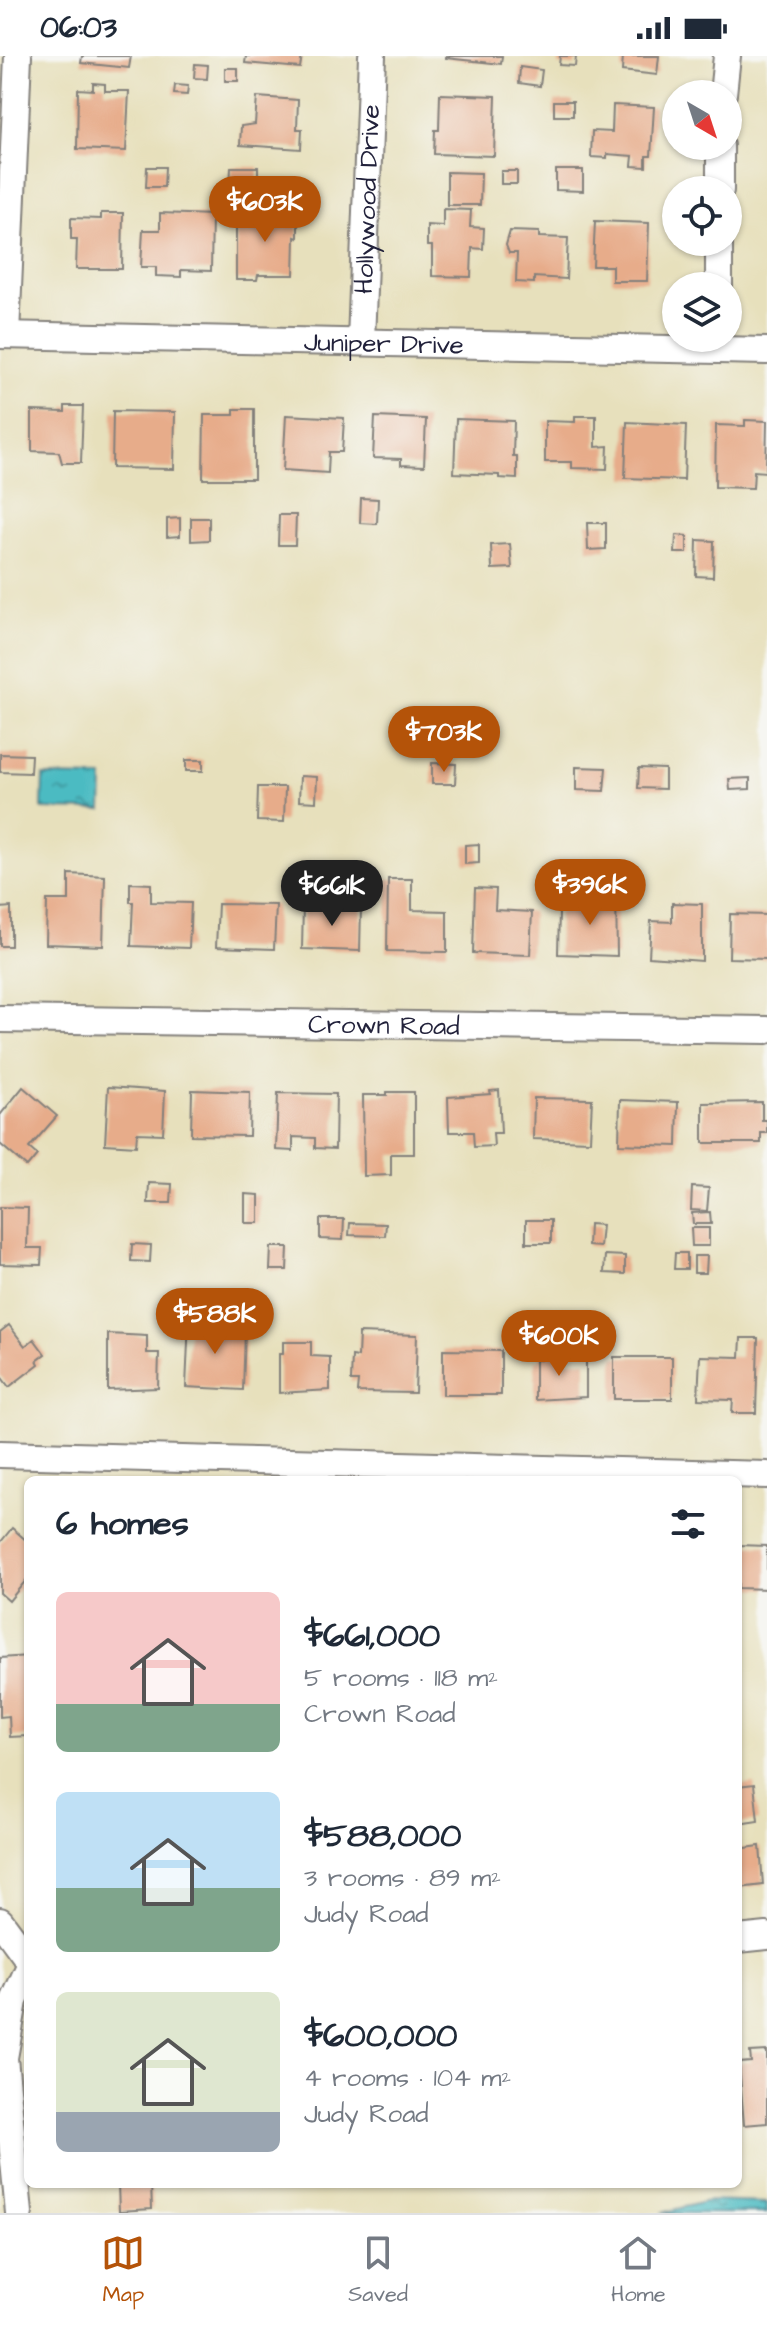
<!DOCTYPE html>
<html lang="en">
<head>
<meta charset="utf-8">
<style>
  :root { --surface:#fff; --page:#f6f6f7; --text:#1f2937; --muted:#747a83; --line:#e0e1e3; --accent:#b45309 }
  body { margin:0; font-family:"Architects Daughter",sans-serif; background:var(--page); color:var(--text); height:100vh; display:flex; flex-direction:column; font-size:30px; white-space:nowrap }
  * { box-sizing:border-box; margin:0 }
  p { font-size:26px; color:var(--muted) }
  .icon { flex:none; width:44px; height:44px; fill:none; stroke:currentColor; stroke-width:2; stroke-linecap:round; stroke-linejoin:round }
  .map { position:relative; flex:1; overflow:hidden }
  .details { position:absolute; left:24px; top:1420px; width:718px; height:712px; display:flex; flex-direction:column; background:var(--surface); border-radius:12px; box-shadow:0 2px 6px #0004 }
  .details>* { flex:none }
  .needle { width:52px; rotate:141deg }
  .buttons { position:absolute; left:662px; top:24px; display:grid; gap:16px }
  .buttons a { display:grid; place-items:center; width:80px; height:80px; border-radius:50%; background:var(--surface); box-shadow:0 2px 6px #0004; font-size:40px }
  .price { position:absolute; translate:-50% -68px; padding:0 18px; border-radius:28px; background:var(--accent); color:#fff; font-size:26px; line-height:52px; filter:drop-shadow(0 2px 4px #0008) }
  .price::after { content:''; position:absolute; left:50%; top:48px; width:24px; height:18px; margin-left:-12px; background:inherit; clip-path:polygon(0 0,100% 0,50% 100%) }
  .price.on { background:#222; color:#fff }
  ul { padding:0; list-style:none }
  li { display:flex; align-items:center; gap:24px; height:200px; padding:0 32px }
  li span { display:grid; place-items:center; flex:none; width:224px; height:160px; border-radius:12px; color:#555 }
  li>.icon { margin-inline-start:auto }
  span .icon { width:96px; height:96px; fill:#fffc; stroke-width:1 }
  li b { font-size:34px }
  h2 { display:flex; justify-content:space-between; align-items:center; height:96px; padding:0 32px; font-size:34px }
  .status { display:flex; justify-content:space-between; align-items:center; height:56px; padding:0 40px; background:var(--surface); direction:ltr }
  .status svg { height:22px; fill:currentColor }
  .tab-bar { display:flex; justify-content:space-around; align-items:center; height:112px; border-top:2px solid var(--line); background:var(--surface); font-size:22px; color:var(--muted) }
  .tab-bar a { display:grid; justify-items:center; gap:4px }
  .tab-bar .on { color:var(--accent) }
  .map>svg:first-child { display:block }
</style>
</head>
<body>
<div class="status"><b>06:03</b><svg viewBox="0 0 49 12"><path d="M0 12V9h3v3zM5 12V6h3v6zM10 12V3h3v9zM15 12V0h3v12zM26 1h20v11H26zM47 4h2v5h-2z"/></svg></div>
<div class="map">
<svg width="767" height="2157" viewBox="0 0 767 2157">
  <defs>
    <pattern id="water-ripples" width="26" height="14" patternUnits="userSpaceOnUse" patternTransform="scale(2)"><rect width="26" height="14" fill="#4cbbc2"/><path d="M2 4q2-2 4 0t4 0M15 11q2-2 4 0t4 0" fill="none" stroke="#3f989f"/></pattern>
  </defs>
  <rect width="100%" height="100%" fill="#f6f6f2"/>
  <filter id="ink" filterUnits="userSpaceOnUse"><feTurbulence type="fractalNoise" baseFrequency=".0125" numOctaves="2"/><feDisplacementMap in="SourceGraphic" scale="16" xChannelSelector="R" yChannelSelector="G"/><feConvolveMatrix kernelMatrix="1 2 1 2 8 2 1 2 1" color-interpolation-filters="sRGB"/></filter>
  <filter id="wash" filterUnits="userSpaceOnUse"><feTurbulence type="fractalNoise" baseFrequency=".006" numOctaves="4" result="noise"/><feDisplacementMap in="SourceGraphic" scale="32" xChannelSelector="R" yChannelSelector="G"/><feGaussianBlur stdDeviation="1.8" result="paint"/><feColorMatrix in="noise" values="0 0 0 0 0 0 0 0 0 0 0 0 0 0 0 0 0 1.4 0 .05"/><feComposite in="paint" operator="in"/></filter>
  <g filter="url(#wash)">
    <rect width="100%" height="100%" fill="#e7e0bc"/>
    <!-- water -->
    <g fill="url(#water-ripples)" stroke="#376e7e" stroke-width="2">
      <path d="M43,720L103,721L102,754L42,753Z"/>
      <path d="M708,2145L767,2147V2157H661Z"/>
    </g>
    <g id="blocks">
      <!-- building -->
      <g fill="#e7ac8a">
        <path d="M82,0H131L129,12L81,7Z"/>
        <path d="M246,0H302L300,12L245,7Z"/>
        <path d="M446,0H502L501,8L446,2Z"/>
        <path d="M560,0H576L575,10L559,9Z"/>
        <path d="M623,0H659L657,19L622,15Z"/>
        <path d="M195,8L208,9L207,23L194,22Z"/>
        <path d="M520,11L542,14L540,30L519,27Z"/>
        <rect x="225" y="12" width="13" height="13"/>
        <path d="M93,27L105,28V35H129L126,95L77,93L78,33L93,34Z"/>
        <path d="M175,29L188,30L187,39L174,38Z"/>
        <path d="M440,38L496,40L494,100L434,98L435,74H439Z"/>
        <path d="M257,41L298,44L297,73H302L301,93L240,89L241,70L255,68Z"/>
        <rect x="554" y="45" width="19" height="15"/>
        <path d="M613,49L654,51L651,100H646V111L632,110L633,100L607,98V102L591,101L592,75L612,76Z"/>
        <path d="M147,111H165L164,131H146Z"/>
        <path d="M231,111H258V131H230Z"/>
        <path d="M556,114H583V135L556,134Z"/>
        <rect x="501" y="115" width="16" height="13"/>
        <path d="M447,116L481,117L480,149H447Z"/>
        <path d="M443,153L471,154L470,171L484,172L483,193L472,192L471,221L432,220V190H427V169L443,170Z"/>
        <path d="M236,156L294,157V159H298V182L295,181L294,219H258L257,224H236Z"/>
        <path d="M101,157H123L122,213H76L77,183H71V162L101,163Z"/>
        <path d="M160,157L212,159L211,215L181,214V221L156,220V211H141L143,174H160Z"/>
        <path d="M595,165L649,167L647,225H612V210H593Z"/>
        <path d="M510,175L539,176V181L568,182L566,223L534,221V227L516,226L517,197H509L506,189Z"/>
        <path d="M65,350H83L81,407H62L59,396L32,395V355L65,356Z"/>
        <path d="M234,353H254V423H203L204,359H234Z"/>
        <path d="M113,355L175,356L174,413L112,412Z"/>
        <path d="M286,359L344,362L342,396H329L328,417L283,414Z"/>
        <path d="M575,360H596V391L608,390L607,413L572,412V406H545V365L575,366Z"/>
        <path d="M375,361L426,363L424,410L401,409V403L373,402Z"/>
        <path d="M456,363L514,365L513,400H517V423L499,422V419L454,417Z"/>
        <path d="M745,364L767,365L766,416L754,415L753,432L715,431L716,369L745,370Z"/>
        <path d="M627,366L686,369L684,424L625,422Z"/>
        <path d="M361,442L378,443L377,468L360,467Z"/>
        <path d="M279,459H296L295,489H278Z"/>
        <path d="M180,462V480L167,481V463Z"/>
        <path d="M191,462H209V484L191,485Z"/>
        <path d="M587,467H606V493L588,494Z"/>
        <path d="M676,479L687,480V497H675Z"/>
        <path d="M697,484L714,485L713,521L696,520Z"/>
        <path d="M510,488L512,512L492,513L491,489Z"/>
        <path d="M0,698L31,699L30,717L0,716Z"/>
        <rect x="186" y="704" width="17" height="11"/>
        <path d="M432,707L456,708L455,728H432Z"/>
        <path d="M576,711L606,712L604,735L576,734Z"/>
        <path d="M639,712L665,713V733L638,732Z"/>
        <path d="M300,720L317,721L316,746L299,745Z"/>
        <path d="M750,722V733L730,734L729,723Z"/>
        <path d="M258,731H285L284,766L257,765Z"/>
        <path d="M479,788V807L465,808V789Z"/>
        <path d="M69,818L105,820L103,890L46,888L47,844H69Z"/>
        <path d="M388,823H412V854L447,855V896L387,895Z"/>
        <path d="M130,827L151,828V846L191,847L189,892L131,890L133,846H130Z"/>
        <path d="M475,832L496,833L495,854L532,856L530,899L473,897Z"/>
        <path d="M582,836L616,837L617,900L558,898L559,855H581Z"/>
        <path d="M672,847L702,848V905L649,901L651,865L672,866Z"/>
        <path d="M218,848L276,849L274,893L216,891Z"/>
        <path d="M303,849L361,851L360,895L302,893Z"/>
        <path d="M11,851V890H0V852Z"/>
        <path d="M730,858L767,859V903L729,902Z"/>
        <path d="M23,1031L57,1060L29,1092L37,1099L27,1111L0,1088V1059Z"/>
        <path d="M108,1031L165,1035L163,1078L137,1077L136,1090L105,1088Z"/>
        <path d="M192,1034L250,1036L249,1080L191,1079Z"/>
        <path d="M499,1034L501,1077H493L494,1090L474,1091L473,1076H449L448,1041L491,1038L490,1035Z"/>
        <path d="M387,1036H414V1098H391V1119L364,1120L363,1039H387Z"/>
        <path d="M278,1037L336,1038L335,1093L315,1092V1082L293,1081V1095L276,1094Z"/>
        <path d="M534,1042L592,1043L590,1085L533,1083Z"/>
        <path d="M620,1044L678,1046L677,1090L619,1088Z"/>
        <path d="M762,1046V1064H767V1077H761V1087H703V1047Z"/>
        <path d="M149,1127L172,1128L171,1147H148Z"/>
        <path d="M692,1131L709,1132L707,1155L691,1154Z"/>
        <path d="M245,1138L259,1139V1167H245Z"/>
        <path d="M0,1151L28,1152L27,1192H42L41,1209L0,1208Z"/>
        <path d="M710,1156L711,1168H693L692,1157Z"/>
        <path d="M320,1163H344L343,1184L320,1183Z"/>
        <rect x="526" y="1164" width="25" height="23"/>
        <path d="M350,1167L386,1168L385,1180L349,1179Z"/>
        <path d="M589,1168L602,1169L600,1191L588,1190Z"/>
        <path d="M691,1172H709V1190H692Z"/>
        <path d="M132,1188L151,1189L150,1206L131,1205Z"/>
        <path d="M271,1191H288L287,1214H270Z"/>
        <path d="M675,1197H687V1213H674Z"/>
        <path d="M605,1199L625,1200V1218L604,1217Z"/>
        <path d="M694,1200H707L706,1217H694Z"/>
        <path d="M189,1263L222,1265V1274L245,1275L243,1334L186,1331Z"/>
        <path d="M9,1269L25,1290L34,1283L45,1298L37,1304L39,1308L9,1331L0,1319V1276Z"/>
        <path d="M359,1277L417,1279L415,1337L357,1336L358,1325H351L352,1300L358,1301Z"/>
        <path d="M108,1278L147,1280V1297H159L158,1332L108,1334Z"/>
        <path d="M741,1282H758L756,1357H732L733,1344L698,1343L700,1300L740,1301Z"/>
        <path d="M283,1286H311V1300L330,1301V1334L279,1337V1298H283Z"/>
        <path d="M443,1294L501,1295V1339H443Z"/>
        <path d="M540,1294H557V1305H586V1341L535,1344V1304H540Z"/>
        <rect x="614" y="1301" width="58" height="42"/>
        <path d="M12,1472L28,1486V1522L9,1545L0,1537V1487Z"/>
        <path d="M738,1489L767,1490V1533L738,1532Z"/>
        <path d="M28,1600V1680L10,1681L9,1660L0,1661V1602Z"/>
        <path d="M754,1728L758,1765L738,1768V1730Z"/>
        <path d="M760,1790L763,1829L738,1832V1793Z"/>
        <path d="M767,1995V2067L744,2069L739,2007L751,2006L750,1996Z"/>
        <path d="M118,2128H151L152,2153L119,2155Z"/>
      </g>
    </g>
  </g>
  <g filter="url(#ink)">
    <use href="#blocks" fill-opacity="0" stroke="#84817c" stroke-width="2"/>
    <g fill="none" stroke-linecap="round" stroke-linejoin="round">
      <!-- street casing -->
      <g stroke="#84817c" stroke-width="30">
        <g id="street">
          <path d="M723,38L727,0"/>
          <path d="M720,134V90"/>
          <path d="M719,230V186"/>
          <path id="s1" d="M0,279L767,295"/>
          <path d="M6,279L18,0"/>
          <path id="s2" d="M361,285L372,0"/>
          <path id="s3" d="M0,963L767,974"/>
          <path d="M0,1398L767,1419"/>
          <path d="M0,1865L28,1903"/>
          <path d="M738,1883L767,1880"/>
          <path d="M19,2157L4,2002L14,1945L28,1914"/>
        </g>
      </g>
      <!-- street -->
      <use href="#street" stroke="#fff" stroke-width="26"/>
    </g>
  </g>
  <g text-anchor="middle" stroke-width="8" stroke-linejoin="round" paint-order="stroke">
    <!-- street labels -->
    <g font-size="26" fill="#22223b" stroke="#f6f6f2">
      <text dy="9" stroke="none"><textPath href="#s2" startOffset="142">Hollywood Drive</textPath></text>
      <text dy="9" stroke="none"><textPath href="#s1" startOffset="384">Juniper Drive</textPath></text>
      <text dy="9" stroke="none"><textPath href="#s3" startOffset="384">Crown Road</textPath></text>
    </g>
  </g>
</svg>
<div class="buttons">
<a><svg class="needle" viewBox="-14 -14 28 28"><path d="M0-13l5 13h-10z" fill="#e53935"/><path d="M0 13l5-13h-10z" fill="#747a83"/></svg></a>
<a><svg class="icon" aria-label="locate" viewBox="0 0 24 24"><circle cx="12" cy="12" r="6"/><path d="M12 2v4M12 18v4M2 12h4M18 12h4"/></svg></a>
<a><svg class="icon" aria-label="layers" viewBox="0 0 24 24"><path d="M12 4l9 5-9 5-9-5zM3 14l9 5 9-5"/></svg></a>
</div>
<b class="price" style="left:265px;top:188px">$603K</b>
<b class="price" style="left:444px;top:718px">$703K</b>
<b class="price" style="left:590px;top:871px">$396K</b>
<b class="price on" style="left:332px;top:872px">$661K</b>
<b class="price" style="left:215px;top:1300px">$588K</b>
<b class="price" style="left:559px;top:1322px">$600K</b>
<section class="details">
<h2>6 homes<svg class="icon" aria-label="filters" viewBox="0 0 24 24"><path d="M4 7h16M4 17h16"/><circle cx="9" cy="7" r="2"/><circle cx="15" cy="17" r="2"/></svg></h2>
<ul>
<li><span style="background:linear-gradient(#f6c9c9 70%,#7fa58c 0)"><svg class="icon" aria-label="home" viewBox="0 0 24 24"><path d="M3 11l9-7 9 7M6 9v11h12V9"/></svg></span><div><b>$661,000</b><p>5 rooms · 118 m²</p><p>Crown Road</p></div></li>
<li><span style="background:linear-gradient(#bfe0f5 60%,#7fa58c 0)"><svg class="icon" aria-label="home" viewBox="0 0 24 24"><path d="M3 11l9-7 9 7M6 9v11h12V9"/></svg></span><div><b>$588,000</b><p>3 rooms · 89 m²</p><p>Judy Road</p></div></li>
<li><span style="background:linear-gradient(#dfe7d0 75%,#9aa5b1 0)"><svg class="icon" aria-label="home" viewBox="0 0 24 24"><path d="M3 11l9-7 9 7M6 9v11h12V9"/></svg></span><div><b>$600,000</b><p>4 rooms · 104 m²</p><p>Judy Road</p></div></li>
</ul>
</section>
</div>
<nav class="tab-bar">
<a class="on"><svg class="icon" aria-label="map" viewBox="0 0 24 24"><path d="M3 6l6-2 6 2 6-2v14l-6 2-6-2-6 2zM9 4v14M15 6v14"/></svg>Map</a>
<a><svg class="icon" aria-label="saved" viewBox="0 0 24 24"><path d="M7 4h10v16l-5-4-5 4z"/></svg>Saved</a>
<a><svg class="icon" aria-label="home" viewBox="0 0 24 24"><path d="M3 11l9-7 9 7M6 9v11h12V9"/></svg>Home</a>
</nav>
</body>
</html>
